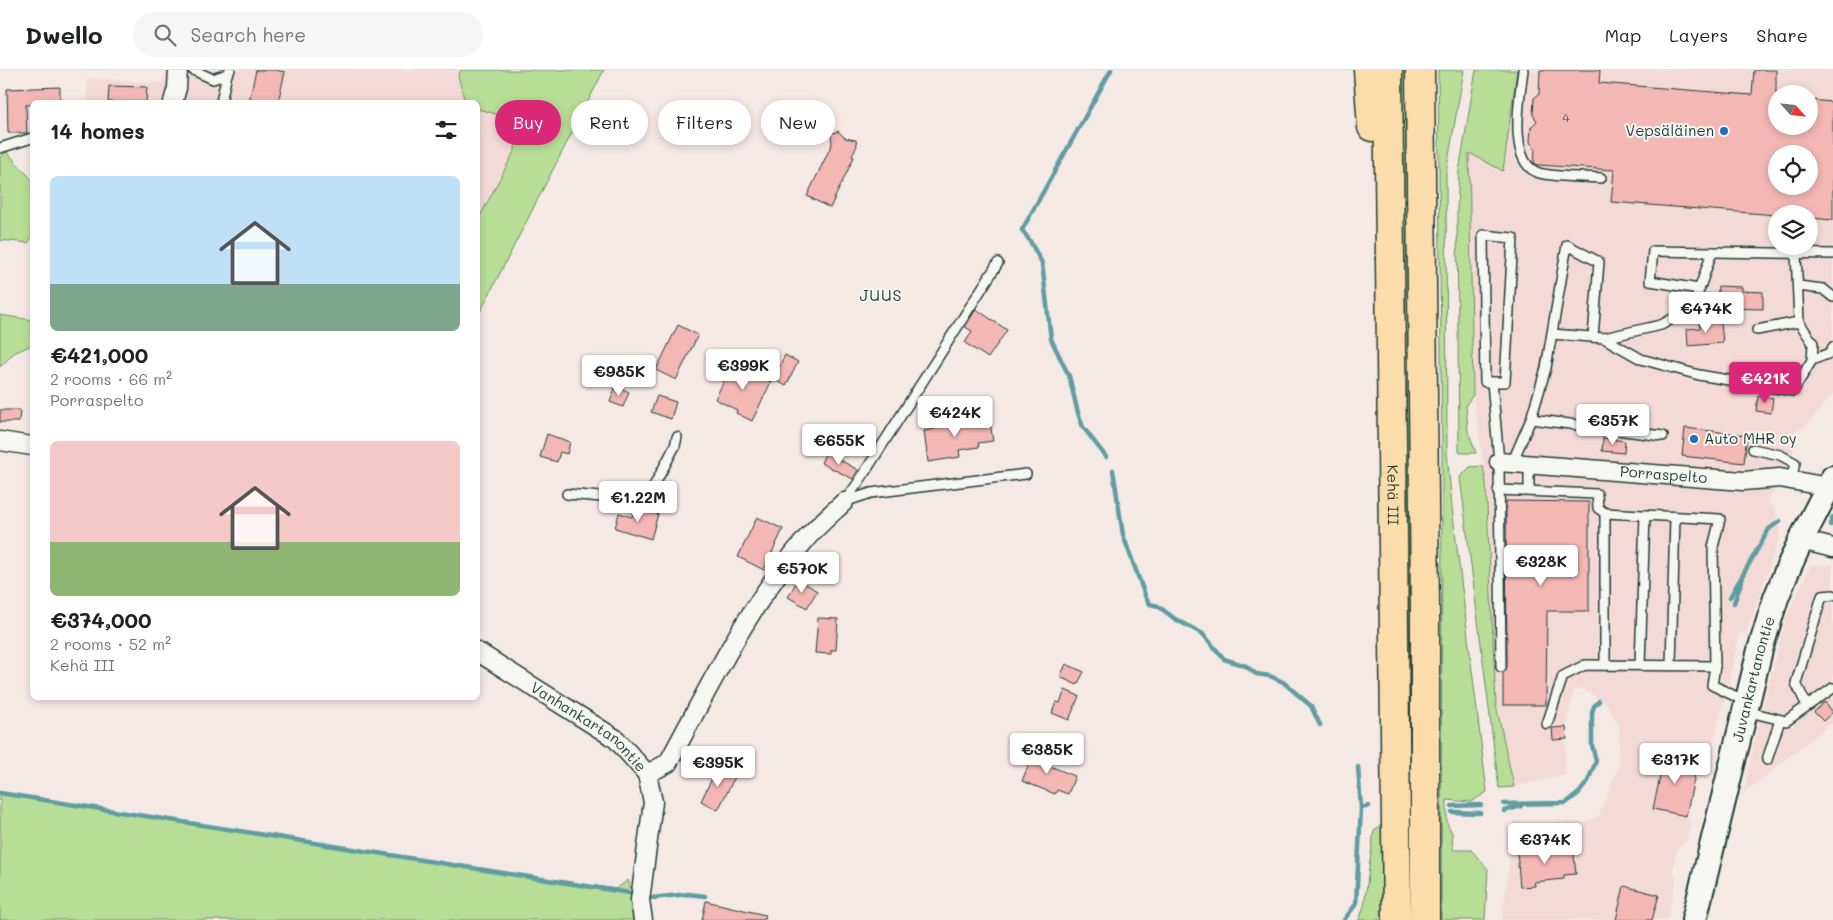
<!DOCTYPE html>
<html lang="en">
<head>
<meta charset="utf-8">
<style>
  :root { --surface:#fff; --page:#f6f6f6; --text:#202124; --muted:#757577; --line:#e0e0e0; --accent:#db2777 }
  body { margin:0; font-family:Mali,sans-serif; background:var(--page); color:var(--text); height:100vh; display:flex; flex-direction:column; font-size:19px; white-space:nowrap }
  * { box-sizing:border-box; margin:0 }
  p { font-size:16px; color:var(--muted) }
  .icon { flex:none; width:28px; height:28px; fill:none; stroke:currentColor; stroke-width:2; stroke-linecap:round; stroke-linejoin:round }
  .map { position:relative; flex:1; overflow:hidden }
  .panel { position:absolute; left:30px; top:30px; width:450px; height:600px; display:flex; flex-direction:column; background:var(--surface); border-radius:8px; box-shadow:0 2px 8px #0003 }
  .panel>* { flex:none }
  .guide { position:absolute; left:495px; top:30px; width:475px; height:45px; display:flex; gap:10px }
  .needle { width:32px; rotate:117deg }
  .controls { position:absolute; left:1768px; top:15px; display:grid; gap:10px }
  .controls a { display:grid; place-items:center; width:50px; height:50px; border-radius:50%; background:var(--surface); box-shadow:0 2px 8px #0003; font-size:25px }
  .price { position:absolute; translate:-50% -42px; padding:0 11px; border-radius:5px; background:#fff; color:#222; font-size:16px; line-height:32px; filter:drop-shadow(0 1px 2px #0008) }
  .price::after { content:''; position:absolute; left:50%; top:30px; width:15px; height:11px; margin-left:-8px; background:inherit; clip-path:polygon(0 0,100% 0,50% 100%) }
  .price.on { background:var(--accent); color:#fff }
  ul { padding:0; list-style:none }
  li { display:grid; align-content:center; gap:10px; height:265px; padding:0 20px }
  li span { display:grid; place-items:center; height:155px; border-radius:8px; color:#555 }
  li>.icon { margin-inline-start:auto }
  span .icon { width:90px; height:90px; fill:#fffc; stroke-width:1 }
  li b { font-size:21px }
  h2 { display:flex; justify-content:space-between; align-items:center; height:60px; padding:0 20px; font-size:21px }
  .chip { padding:0 18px; border-radius:22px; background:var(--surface); box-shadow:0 2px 8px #0003; font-size:18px; line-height:45px }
  .chip.on { background:var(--accent); color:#fff }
  header { display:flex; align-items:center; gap:30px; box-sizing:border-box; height:70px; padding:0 25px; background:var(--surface); border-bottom:1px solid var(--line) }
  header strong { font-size:24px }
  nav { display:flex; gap:28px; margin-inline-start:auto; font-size:18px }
  .search { width:350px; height:45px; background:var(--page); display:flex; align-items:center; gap:12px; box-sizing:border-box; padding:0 18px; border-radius:28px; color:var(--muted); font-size:19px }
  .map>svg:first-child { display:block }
</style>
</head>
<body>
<header>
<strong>Dwello</strong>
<div class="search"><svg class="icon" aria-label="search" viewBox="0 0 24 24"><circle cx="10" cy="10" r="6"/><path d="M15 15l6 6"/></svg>Search here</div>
<nav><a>Map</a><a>Layers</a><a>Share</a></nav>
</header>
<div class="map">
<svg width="1833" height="850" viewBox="0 0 1833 850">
  <rect width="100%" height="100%" fill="#f5e9e6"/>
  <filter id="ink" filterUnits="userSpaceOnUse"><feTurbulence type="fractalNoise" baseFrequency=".02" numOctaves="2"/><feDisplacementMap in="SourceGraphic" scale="10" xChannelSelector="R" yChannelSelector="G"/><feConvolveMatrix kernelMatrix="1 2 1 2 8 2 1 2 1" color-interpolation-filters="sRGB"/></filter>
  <g filter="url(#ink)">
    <!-- built -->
    <g fill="#f4dad7" fill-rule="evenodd">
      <path d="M166,0H461L458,6L465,32H87V8L162,13Z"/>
      <path d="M1517,0H1833V324L1806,356L1795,361L1797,372L1793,384L1787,395L1788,401L1767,431L1775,439L1780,467L1746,564H1739L1734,591L1713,675L1698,694L1686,746L1691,754L1686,772L1678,778L1672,801L1677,809L1667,850H1502L1514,751L1587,752L1599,745L1618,698L1619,656L1606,633L1583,619L1574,620L1566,657L1565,705L1514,717L1496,635L1486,412L1473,325L1469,83L1503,100ZM1776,24H1809V56H1776ZM1776,84H1809V116H1776ZM1776,144H1809V176H1776Z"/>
      <path d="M478,39L496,44L517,57L515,80L478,150Z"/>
      <path d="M1811,495H1833V652L1743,724L1762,638L1787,545Z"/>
    </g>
    <!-- green -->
    <g fill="#b8dd97" stroke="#6c8d66">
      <path d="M461,0H604L478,246V150L515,80L517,57L496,44L478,39V32H465L458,5Z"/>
      <path d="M1399,0H1408L1415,850H1409Z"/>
      <path d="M1438,0H1464L1446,103L1447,383L1452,437L1487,722L1471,732L1447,730V753L1452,763L1453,780H1471L1488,799L1485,850H1441L1442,383Z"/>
      <path d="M1476,0H1517L1503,101L1469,83L1473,325L1466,335L1468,361L1476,383H1463L1459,381L1457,139L1459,101Z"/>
      <path d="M7,82L32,110V166L28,173L0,170V87Z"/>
      <path d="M0,245L32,250V275L14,283L0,297Z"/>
      <path d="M1483,396L1486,412L1496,635L1514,717L1499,718L1498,711L1460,407L1470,397Z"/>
      <path d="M0,724L616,819L628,810L634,827L636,850H0Z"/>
      <path d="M1382,754V850H1359L1364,836L1374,761Z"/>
    </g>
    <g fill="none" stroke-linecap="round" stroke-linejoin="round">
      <!-- stream -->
      <g stroke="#609da0" stroke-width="4.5">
        <path d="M1106,387L1083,357L1078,343L1069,306L1051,269L1042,193L1030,171L1022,160L1111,0"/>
        <path d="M1113,400L1123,465L1146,528L1150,534L1158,536L1175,549L1203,564L1224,589L1246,596L1256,604L1270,606L1283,612L1311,636L1320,655"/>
        <path d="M1833,447L1830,455L1833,454"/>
        <path d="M1730,527L1769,459L1780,451"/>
        <path d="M1734,533L1742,510"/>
        <path d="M1358,697L1361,738"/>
        <path d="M0,723L630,823"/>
        <path d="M1504,734L1566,733L1579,723L1588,711L1596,691L1592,675V643L1594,636L1599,631"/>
        <path d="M1452,736L1481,735"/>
        <path d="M1504,741L1521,736"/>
        <path d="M1452,742L1480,743"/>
        <path d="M652,828L688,824L705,826"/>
        <path d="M1344,850L1356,834L1361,738L1369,736"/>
      </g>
    </g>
    <!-- building -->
    <g fill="#f3b7b4" stroke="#1f3d34" fill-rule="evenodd">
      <path d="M256,0H275L285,2L278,32H249Z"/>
      <path d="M1540,0H1600L1599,13L1752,25L1754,0H1776V56H1809V30L1833,32V150L1809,148V144H1776V145L1611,132L1614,100L1538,95L1534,93L1535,79L1530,72L1531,57L1537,51L1533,45L1534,28L1539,24ZM1776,84H1809V116H1776Z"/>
      <path d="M109,16L147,17L146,32H108Z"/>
      <path d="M60,17V32H32V35H26L27,63H8L7,19Z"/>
      <path d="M838,61L845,68L856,70L857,76L852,86L854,87L830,138L807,126L832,74L831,64Z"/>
      <path d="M1718,216L1742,217V221L1763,222V239L1717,238Z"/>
      <path d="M976,239L1007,260L988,288L965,273L972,261L965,257Z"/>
      <path d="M1721,252L1723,273L1688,276L1687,259L1700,258L1699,253Z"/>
      <path d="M678,255L698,265L676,310L656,300Z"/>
      <path d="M785,285L798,292L786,316L773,309Z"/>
      <path d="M733,293L771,312L752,351L736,343L737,340L715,329Z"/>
      <path d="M616,316L629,322L623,337L610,332Z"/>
      <path d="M657,326L676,332L671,349L651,342Z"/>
      <path d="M1758,326L1773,328L1771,343L1756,341Z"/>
      <path d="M0,340H20L19,352H0Z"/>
      <path d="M965,348L966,354L990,352L993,371L978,373L979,377L959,380L960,387L928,392L924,361L935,359L934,352Z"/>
      <path d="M1685,358L1747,365L1744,393L1682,386Z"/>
      <path d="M547,364L570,372L567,384L560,382L557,392L540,387Z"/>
      <path d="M1603,368L1625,371L1624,383L1602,381Z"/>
      <path d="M826,382L858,400L853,409L821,393Z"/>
      <path d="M1506,431L1589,432V541H1547L1546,635H1503V603L1507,597Z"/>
      <path d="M635,437L658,444L651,469L615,458L619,443L632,447Z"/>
      <path d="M757,447L783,459L764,500L738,487Z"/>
      <path d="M798,509L817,521L807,538L788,527Z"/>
      <path d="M818,548L838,549L836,580H831V584L815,583Z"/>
      <path d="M1066,594L1084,602L1077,615L1060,607Z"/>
      <path d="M1065,620L1079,626L1069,650L1052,643L1056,632L1060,633Z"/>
      <path d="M1825,632L1833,642L1823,651L1814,642Z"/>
      <path d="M1566,657L1567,669L1553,670L1552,658Z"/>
      <path d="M1034,681L1050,687L1047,695L1075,706L1068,724L1057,720L1055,724L1022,711Z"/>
      <path d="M1665,684L1698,691L1686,746L1653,739Z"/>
      <path d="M718,696L736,705L718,740L701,731Z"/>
      <path d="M1573,776L1576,804L1564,805V809L1534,812L1535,816L1520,817L1517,782Z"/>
      <path d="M1624,816L1659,825L1652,850H1616Z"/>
      <path d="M706,831L765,845L764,850H702Z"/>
    </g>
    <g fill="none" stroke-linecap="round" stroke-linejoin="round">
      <!-- lane casing -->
      <g stroke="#1f3d34" stroke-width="12">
        <g id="lane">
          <path d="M193,0L213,9L227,4L230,0"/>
          <path d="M1523,0C1520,26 1507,93 1539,103C1554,107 1585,107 1601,108"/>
          <path d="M221,32L227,4"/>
          <path d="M0,78L32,68"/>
          <path d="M1483,165L1513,168L1505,312H1485Z"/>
          <path d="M1798,216L1823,219L1833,227"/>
          <path d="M1699,219L1650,211L1653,181L1833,184"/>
          <path d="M1757,260L1799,252"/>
          <path d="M1552,264L1604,268L1661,255L1685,242L1696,229L1712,182"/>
          <path d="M1604,268L1641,289L1699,305L1793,321L1812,290L1813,273L1799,252L1796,183"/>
          <path d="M1812,290L1830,283L1833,277"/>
          <path d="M1492,312L1499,392L1501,597"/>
          <path d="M1531,349L1663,366"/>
          <path d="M1753,379L1780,385L1795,393L1791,410"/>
          <path d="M1512,393L1531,349L1546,298L1567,175L1599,192L1593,267"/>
          <path d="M1529,394V421"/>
          <path d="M1498,420L1597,424L1598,438L1605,443"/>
          <path d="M567,424L646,431L675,376L677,367"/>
          <path d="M844,432L858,413L998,193"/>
          <path d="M844,432L871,423L1026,404"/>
          <path d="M1605,595V443L1720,449L1713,477L1715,596L1712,615L1747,632"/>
          <path d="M1640,595L1645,445"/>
          <path d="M1671,595L1675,447"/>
          <path d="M1807,636L1796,613L1822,526L1833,525"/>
          <path d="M1745,641L1786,651L1833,618"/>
          <path d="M1547,654L1563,606L1585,595L1715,596"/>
          <path d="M1767,690L1780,650"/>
        </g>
      </g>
      <!-- street casing -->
      <g stroke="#1f3d34" stroke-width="21">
        <g id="street">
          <path d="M173,32L177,18L178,0"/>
          <path d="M0,371L32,376"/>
          <path id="s1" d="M1499,392L1743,411L1780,408L1828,417"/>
          <path d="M1801,470L1833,478"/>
          <path id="s2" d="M478,582L616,669L647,704L653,732L640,830L643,850"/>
          <path d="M647,704L668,693C710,616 748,535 806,469C817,456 831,444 844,432"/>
        </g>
      </g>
      <!-- secondary casing -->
      <g stroke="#1f3d34" stroke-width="28">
        <g id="secondary">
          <path id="s3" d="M1694,850L1760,580L1776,528L1787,501L1801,470L1833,408"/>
        </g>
      </g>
      <!-- highway casing -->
      <g stroke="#1f3d34" stroke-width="31">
        <g id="highway">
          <path d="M1368,0L1372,57"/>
          <path id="s4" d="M1388,0L1397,850"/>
          <path d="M1420,0L1425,540V850"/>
        </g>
      </g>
      <!-- lane -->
      <use href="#lane" stroke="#f6f6f2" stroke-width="9"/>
      <!-- street -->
      <use href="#street" stroke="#f6f6f2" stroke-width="18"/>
      <!-- secondary -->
      <use href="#secondary" stroke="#f6f6f2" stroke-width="24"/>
      <!-- highway -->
      <use href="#highway" stroke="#fddcac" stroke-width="28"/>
    </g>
  </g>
  <!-- markers -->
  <g fill="#1f6fb2" stroke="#f6f6f2" stroke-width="2">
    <circle cx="1724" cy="61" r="5"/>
    <circle cx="1694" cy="369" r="5"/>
  </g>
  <g text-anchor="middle" stroke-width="4" stroke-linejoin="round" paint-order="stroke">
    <!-- number labels -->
    <g font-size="12" fill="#545c54">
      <text x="1566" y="52">4</text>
    </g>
    <!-- poi labels -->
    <g font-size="15" fill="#1f3d34" stroke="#f6f6f2" text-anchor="end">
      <text x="1714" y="66">Vepsäläinen</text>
      <text x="1704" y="374" text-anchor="start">Auto MHR oy</text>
    </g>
    <!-- street labels -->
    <g font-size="15" fill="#1f3d34" stroke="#f6f6f2">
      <text dy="5" stroke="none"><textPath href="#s1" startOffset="165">Porraspelto</textPath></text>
      <text dy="5" stroke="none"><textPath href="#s4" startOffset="425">Kehä III</textPath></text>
      <text dy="5" stroke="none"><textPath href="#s3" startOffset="248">Juvankartanontie</textPath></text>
      <text dy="5" stroke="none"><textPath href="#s2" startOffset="134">Vanhankartanontie</textPath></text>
    </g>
    <!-- neighbourhood labels -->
    <g font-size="16" letter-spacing="1" fill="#1f3d34" stroke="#f6f6f2">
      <text x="881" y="231">JUUS</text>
    </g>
  </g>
</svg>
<div class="controls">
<a><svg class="needle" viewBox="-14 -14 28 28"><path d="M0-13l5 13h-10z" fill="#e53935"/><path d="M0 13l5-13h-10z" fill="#757577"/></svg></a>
<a><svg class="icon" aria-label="locate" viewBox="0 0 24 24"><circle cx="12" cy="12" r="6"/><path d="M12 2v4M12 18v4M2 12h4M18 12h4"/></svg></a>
<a><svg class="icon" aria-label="layers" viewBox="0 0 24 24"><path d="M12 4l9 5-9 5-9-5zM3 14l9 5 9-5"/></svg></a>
</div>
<b class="price" style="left:1706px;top:264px">€474K</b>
<b class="price" style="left:743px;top:321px">€399K</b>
<b class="price" style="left:619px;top:327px">€985K</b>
<b class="price on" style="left:1765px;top:334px">€421K</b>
<b class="price" style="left:955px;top:368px">€424K</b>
<b class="price" style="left:1613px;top:376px">€357K</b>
<b class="price" style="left:839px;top:396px">€655K</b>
<b class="price" style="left:638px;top:453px">€1.22M</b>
<b class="price" style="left:1541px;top:517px">€328K</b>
<b class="price" style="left:802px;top:524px">€570K</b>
<b class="price" style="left:1047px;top:705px">€385K</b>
<b class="price" style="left:1675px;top:715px">€317K</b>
<b class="price" style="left:718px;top:718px">€395K</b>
<b class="price" style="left:1545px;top:795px">€374K</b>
<div class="guide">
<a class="chip on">Buy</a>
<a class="chip">Rent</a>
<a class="chip">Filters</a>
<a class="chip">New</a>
</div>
<section class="panel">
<h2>14 homes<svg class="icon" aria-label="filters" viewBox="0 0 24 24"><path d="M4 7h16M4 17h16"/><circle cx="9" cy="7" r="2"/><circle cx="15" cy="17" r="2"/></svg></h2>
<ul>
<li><span style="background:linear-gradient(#bfe0f5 70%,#7fa58c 0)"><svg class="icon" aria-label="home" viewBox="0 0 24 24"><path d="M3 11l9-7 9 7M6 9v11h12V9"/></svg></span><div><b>€421,000</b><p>2 rooms · 66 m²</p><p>Porraspelto</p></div></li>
<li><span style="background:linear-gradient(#f6c9c9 65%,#8fb573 0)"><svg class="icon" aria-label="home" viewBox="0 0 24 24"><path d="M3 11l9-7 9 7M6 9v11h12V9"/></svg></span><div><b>€374,000</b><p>2 rooms · 52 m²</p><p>Kehä III</p></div></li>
</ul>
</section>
</div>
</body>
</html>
